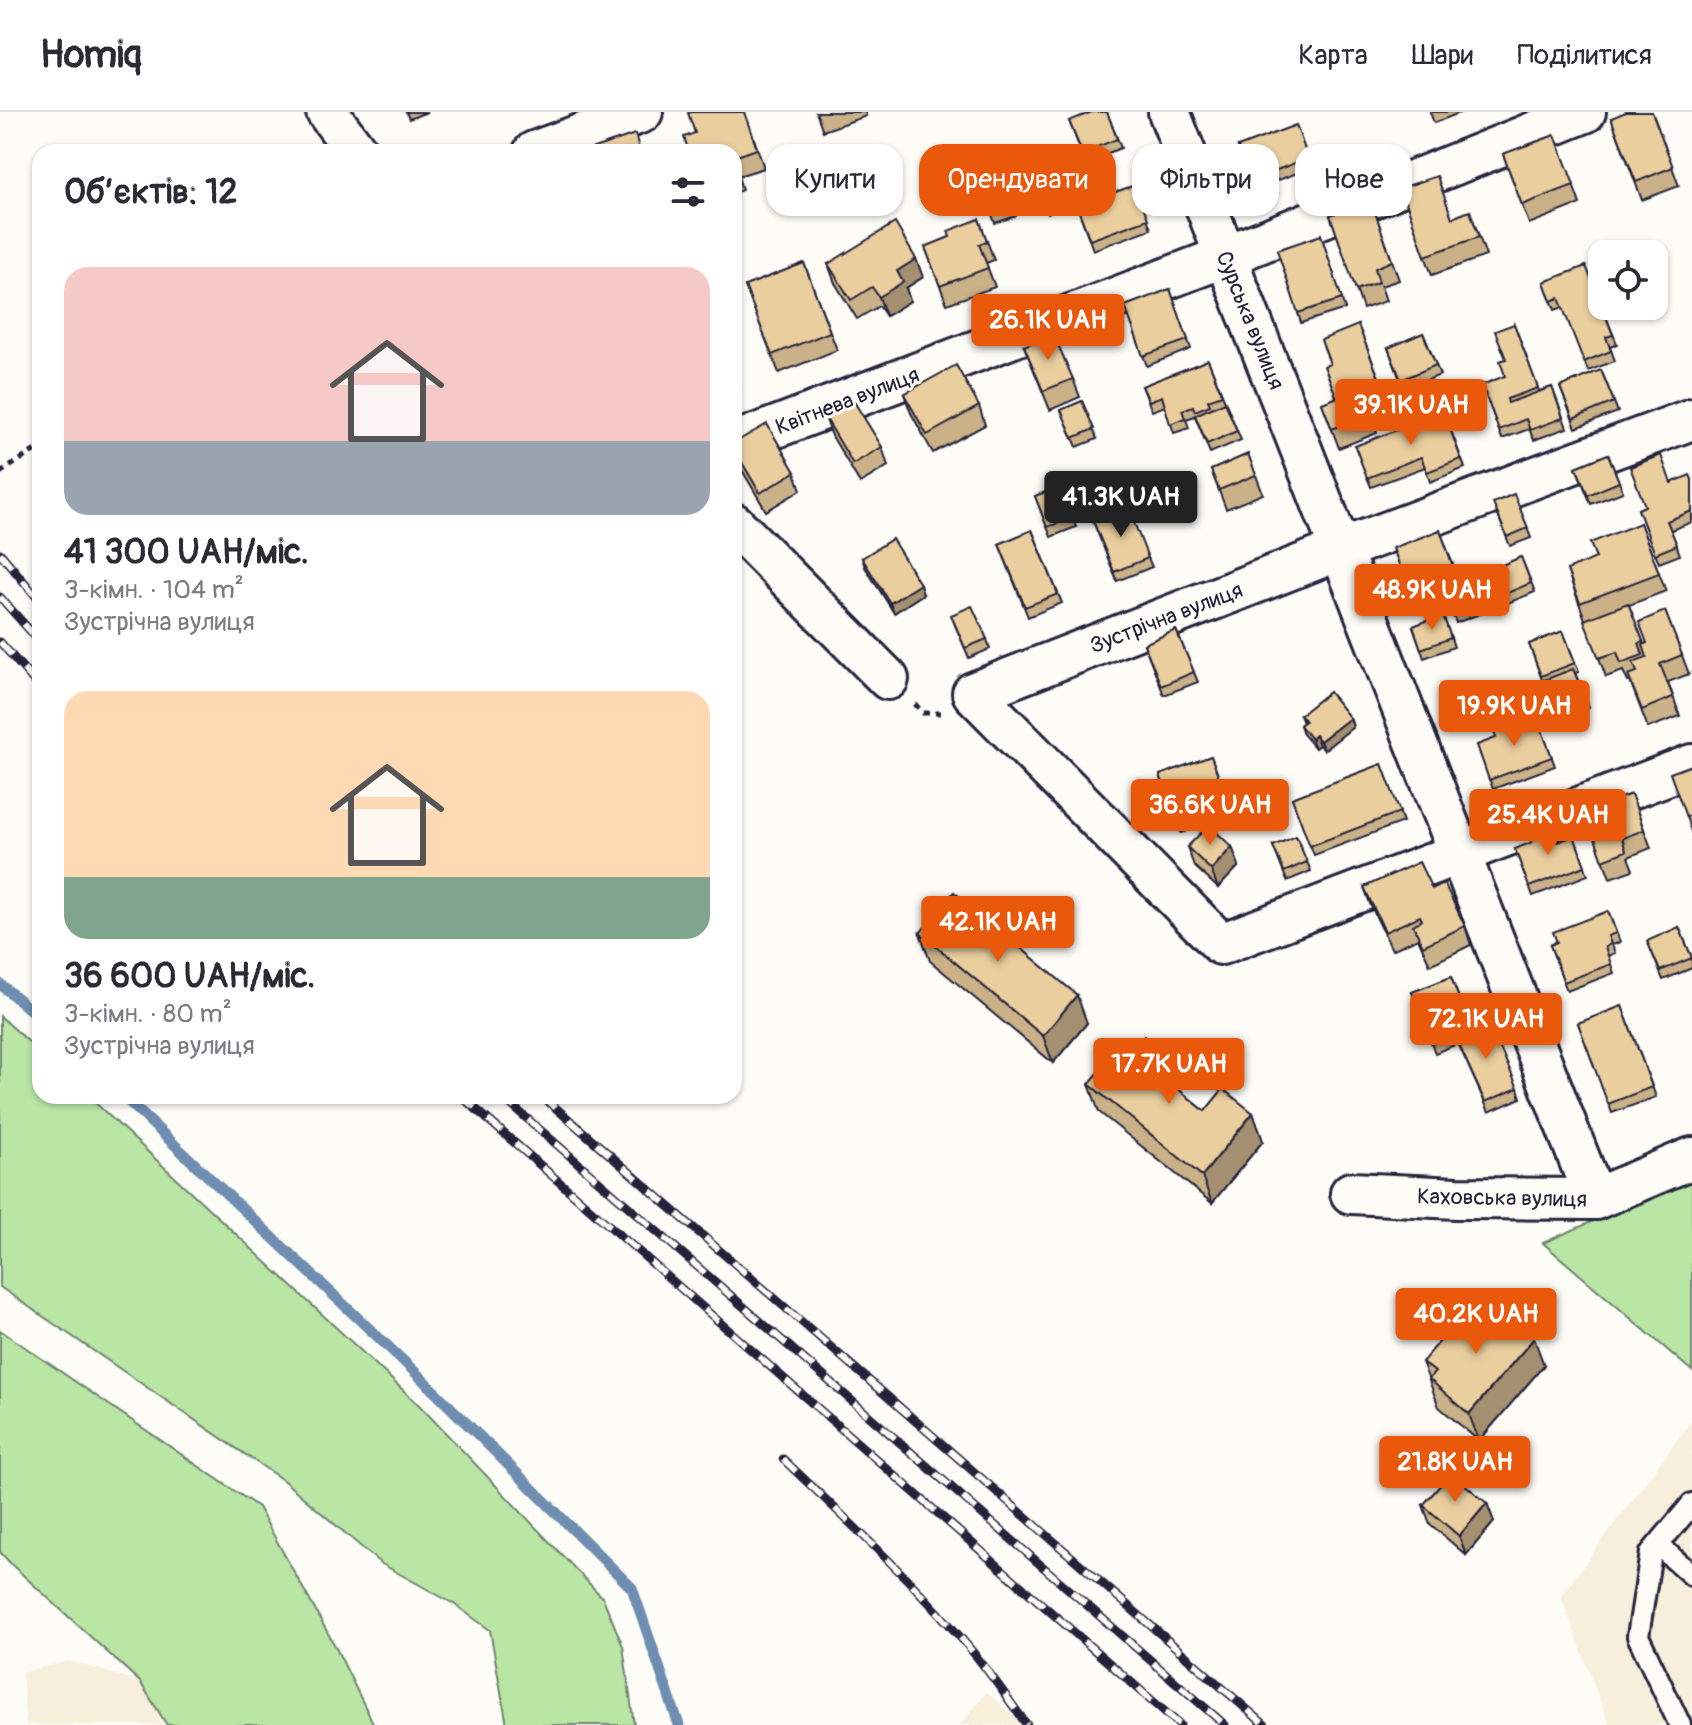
<!DOCTYPE html>
<html lang="uk">
<head>
<meta charset="utf-8">
<style>
  :root { --surface:#fff; --page:#f7f7f7; --text:#2b2b33; --muted:#7c7c81; --line:#e1e1e2; --accent:#ea580c }
  body { margin:0; font-family:Pangolin,sans-serif; background:var(--page); color:var(--text); height:100vh; display:flex; flex-direction:column; font-size:30px; white-space:nowrap }
  * { box-sizing:border-box; margin:0 }
  p { font-size:26px; color:var(--muted) }
  .icon { flex:none; width:44px; height:44px; fill:none; stroke:currentColor; stroke-width:2; stroke-linecap:round; stroke-linejoin:round }
  .map { position:relative; flex:1; overflow:hidden }
  .panel { position:absolute; left:32px; top:32px; width:710px; height:960px; display:flex; flex-direction:column; background:var(--surface); border-radius:24px; box-shadow:0 2px 6px #0004 }
  .panel>* { flex:none }
  .guide { position:absolute; left:766px; top:32px; width:760px; height:72px; display:flex; gap:16px }
  .controls { position:absolute; left:1588px; top:128px; display:grid; gap:16px }
  .controls a { display:grid; place-items:center; width:80px; height:80px; border-radius:16px; background:var(--surface); box-shadow:0 2px 6px #0004; font-size:40px }
  .price { position:absolute; translate:-50% -68px; padding:0 18px; border-radius:8px; background:var(--accent); color:#fff; font-size:26px; line-height:52px; filter:drop-shadow(0 2px 4px #0008) }
  .price::after { content:''; position:absolute; left:50%; top:48px; width:24px; height:18px; margin-left:-12px; background:inherit; clip-path:polygon(0 0,100% 0,50% 100%) }
  .price.active { background:#222; color:#fff }
  ul { padding:0; list-style:none }
  li { display:grid; align-content:center; gap:16px; height:424px; padding:0 32px }
  li span { display:grid; place-items:center; height:248px; border-radius:24px; color:#555 }
  li>.icon { margin-inline-start:auto }
  span .icon { width:144px; height:144px; fill:#fffc; stroke-width:1 }
  li b { font-size:34px }
  h2 { display:flex; justify-content:space-between; align-items:center; height:96px; padding:0 32px; font-size:34px }
  .chip { padding:0 28px; border-radius:24px; background:var(--surface); box-shadow:0 2px 6px #0004; font-size:28px; line-height:72px }
  .chip.active { background:var(--accent); color:#fff }
  header { display:flex; align-items:center; gap:48px; box-sizing:border-box; height:112px; padding:0 40px; background:var(--surface); border-bottom:2px solid var(--line) }
  header strong { font-size:38px }
  nav { display:flex; gap:44px; margin-inline-start:auto; font-size:28px }
  .map>svg:first-child { display:block }
</style>
</head>
<body>
<header>
<strong>Homiq</strong>
<nav><a>Карта</a><a>Шари</a><a>Поділитися</a></nav>
</header>
<div class="map">
<svg width="1692" height="1613" viewBox="0 0 1692 1613">
  <rect width="100%" height="100%" fill="#fdfcf7"/>
  <filter id="ink" filterUnits="userSpaceOnUse"><feTurbulence type="fractalNoise" baseFrequency=".0125" numOctaves="2"/><feDisplacementMap in="SourceGraphic" scale="16" xChannelSelector="R" yChannelSelector="G"/><feConvolveMatrix kernelMatrix="1 2 1 2 8 2 1 2 1" color-interpolation-filters="sRGB"/></filter>
  <g filter="url(#ink)">
    <!-- built -->
    <g fill="#f8eedc">
      <path d="M1692,1308V1613H1609L1561,1484Z"/>
      <path d="M70,1549L140,1570L167,1613H26L22,1560Z"/>
      <path d="M987,1580L1024,1613H960Z"/>
    </g>
    <!-- green -->
    <g fill="#b9e6a4" stroke="#6e8470" stroke-width="2">
      <path d="M0,904L40,940V984H88L419,1293L603,1486L623,1534L634,1613H507L490,1518L454,1492L380,1451L284,1369L0,1175Z"/>
      <path d="M1692,1066V1259L1543,1131Z"/>
      <path d="M0,1218L258,1395L335,1534L374,1613H167L140,1570L12,1453L0,1440Z"/>
    </g>
    <g fill="none" stroke-linecap="round" stroke-linejoin="round">
      <!-- stream -->
      <g stroke="#6e8db0" stroke-width="11">
        <path d="M0,872L40,906"/>
        <path d="M123,984L415,1260L632,1476L679,1613"/>
      </g>
      <!-- service casing -->
      <g stroke="#22223b" stroke-width="26">
        <g id="service">
          <path d="M1658,1433L1692,1463"/>
          <path d="M1680,1613L1638,1524L1651,1441L1692,1392"/>
        </g>
      </g>
      <!-- minor casing -->
      <g stroke="#22223b" stroke-width="46">
        <g id="minor">
          <path d="M327,0L357,40"/>
          <path d="M1169,0L1595,1087"/>
          <path d="M534,40L642,0"/>
          <path d="M1692,307L1342,437L973,581L1221,832L1692,653"/>
          <path d="M734,331L1226,144L1585,0"/>
          <path d="M734,412L888,567"/>
          <path d="M1351,1081L1457,1086L1595,1087L1692,1046"/>
        </g>
      </g>
      <!-- path -->
      <g stroke="#22223b" stroke-width="5" stroke-dasharray="6 6" stroke-linecap="butt">
        <path d="M0,361L40,335"/>
        <path d="M915,592L923,601H941"/>
      </g>
      <!-- service -->
      <use href="#service" stroke="#fdfcf7" stroke-width="20"/>
      <!-- minor -->
      <use href="#minor" stroke="#fdfcf7" stroke-width="40"/>
      <!-- rail casing -->
      <g stroke="#22223b" stroke-width="9">
        <g id="rail">
          <path d="M0,441L40,489"/>
          <path d="M0,485L40,530"/>
          <path d="M0,530L40,576"/>
          <path d="M461,984L1180,1613"/>
          <path d="M501,984L1225,1613"/>
          <path d="M542,984L1265,1613"/>
          <path d="M783,1347C849,1410 918,1473 976,1544C994,1566 1010,1590 1027,1613"/>
        </g>
      </g>
      <!-- rail -->
      <use href="#rail" stroke="#fdfcf7" stroke-width="6" stroke-dasharray="18" stroke-linecap="butt"/>
    </g>
    <!-- wall -->
    <g fill="#cab188" stroke="#22223b" stroke-width="2">
      <path d="M406,0H427L409,7Z"/>
      <path d="M745,0L764,56L738,64L742,78L734,81V40L695,21Z"/>
      <path d="M816,0H865L866,4L823,19Z"/>
      <path d="M1107,0L1121,36L1085,50L1069,9Z"/>
      <path d="M1430,0H1462L1434,11Z"/>
      <path d="M1652,0L1679,74L1642,88L1611,6Z"/>
      <path d="M1296,13L1311,56L1254,77L1238,35Z"/>
      <path d="M1555,23L1580,92L1529,112L1503,42Z"/>
      <path d="M994,42L1016,104L995,111L973,50Z"/>
      <path d="M1079,54L1091,86L1048,101L1036,69Z"/>
      <path d="M1135,73L1151,117L1093,138L1077,94Z"/>
      <path d="M1401,76L1452,106L1470,99L1486,144L1432,163Z"/>
      <path d="M1371,89L1399,168L1381,174L1386,189L1363,197L1330,103Z"/>
      <path d="M979,107L994,148L986,151L995,175L947,192L925,135L950,125Z"/>
      <path d="M1321,123L1345,197L1301,211L1298,201Z"/>
      <path d="M916,147L923,165L906,176L910,189L886,204L879,194L857,207L835,171L828,152Z"/>
      <path d="M804,151L837,238L779,261L745,174Z"/>
      <path d="M1586,154L1617,232L1610,235L1615,249L1588,259L1563,195L1555,198L1544,170Z"/>
      <path d="M1170,177L1191,237L1147,254L1125,194Z"/>
      <path d="M1514,212L1539,279L1552,275L1567,316L1534,328L1529,317L1502,327L1482,273L1505,264L1506,247Z"/>
      <path d="M1358,213L1384,278L1364,286L1377,321L1339,336L1322,291L1336,286L1330,252Z"/>
      <path d="M1423,221L1440,263L1404,278L1388,236Z"/>
      <path d="M1024,234L1073,267L1080,285L1050,298Z"/>
      <path d="M1208,248L1241,328L1210,341L1195,304L1186,307L1189,316L1174,321L1165,294L1152,299L1142,274Z"/>
      <path d="M1601,258L1618,300L1576,316L1560,275Z"/>
      <path d="M734,264L740,278L734,281Z"/>
      <path d="M904,282L979,294L985,313L933,341L911,301Z"/>
      <path d="M1082,289L1097,327L1077,335L1061,298Z"/>
      <path d="M1444,300L1465,356L1430,370L1425,355L1371,375L1355,334Z"/>
      <path d="M825,305L882,335L888,354L860,371L832,324Z"/>
      <path d="M734,331L795,360L801,378L766,399L738,351L734,339Z"/>
      <path d="M1248,342L1263,382L1226,397L1211,358Z"/>
      <path d="M1608,342L1623,380L1591,392L1576,355Z"/>
      <path d="M1692,368V410L1671,418L1680,443L1659,451L1638,397L1645,394L1671,371Z"/>
      <path d="M1072,370L1083,397L1071,402L1076,415L1051,425L1035,384Z"/>
      <path d="M1514,382L1531,426L1510,434L1493,391Z"/>
      <path d="M1093,409L1148,446L1152,455L1117,469Z"/>
      <path d="M1640,411L1666,479L1629,493L1644,532L1647,531L1665,499L1689,562L1668,570L1680,604L1648,616L1630,569L1628,570L1623,559L1606,565L1567,458L1596,447Z"/>
      <path d="M1032,418L1062,491L1028,505L999,432Z"/>
      <path d="M1440,418L1459,469L1412,487L1393,436Z"/>
      <path d="M1521,445L1535,480L1508,491L1495,456Z"/>
      <path d="M862,446L923,482L894,501L865,455Z"/>
      <path d="M1487,463L1498,495L1456,511L1444,480Z"/>
      <path d="M1443,503L1454,535L1424,546L1413,514Z"/>
      <path d="M955,513L987,527L990,537L969,546Z"/>
      <path d="M1176,518L1198,570L1164,583L1144,532Z"/>
      <path d="M1563,519L1579,560L1575,561L1589,596L1561,608L1546,572L1544,573L1529,532Z"/>
      <path d="M1300,603L1350,606L1353,615L1324,638L1319,633L1315,636L1303,622L1300,613L1303,611Z"/>
      <path d="M1539,611L1555,654L1493,677L1477,633Z"/>
      <path d="M1211,644L1225,684L1205,691L1212,710L1181,721L1160,663Z"/>
      <path d="M1382,652L1403,710L1314,743L1292,686Z"/>
      <path d="M1692,653V722L1686,705Z"/>
      <path d="M1631,682L1651,736L1628,745L1633,758L1610,766L1585,699Z"/>
      <path d="M1574,724L1588,763L1533,784L1515,737L1558,730Z"/>
      <path d="M1273,734L1307,750L1311,759L1287,769Z"/>
      <path d="M1187,735H1232L1239,754L1218,776L1194,754Z"/>
      <path d="M1364,775L1465,814L1471,833L1430,853L1418,826L1392,838L1371,794Z"/>
      <path d="M1608,799L1620,830L1612,833L1615,841L1608,844L1614,861L1567,879L1550,833Z"/>
      <path d="M1679,815L1692,846V856L1663,868L1651,838Z"/>
      <path d="M920,821L1087,911L1053,951L930,849Z"/>
      <path d="M1451,865L1470,915L1518,976L1521,986L1489,1000L1454,922L1463,918L1451,922L1455,933L1435,941L1412,880Z"/>
      <path d="M1622,894L1656,985L1612,1001L1578,911Z"/>
      <path d="M1133,938L1179,972L1176,975L1205,999L1253,1001L1263,1029L1212,1091L1099,1000L1089,972Z"/>
      <path d="M1476,1213L1544,1253L1479,1329L1439,1295L1422,1250Z"/>
      <path d="M1487,1391L1494,1410L1466,1443L1430,1412L1423,1393Z"/>
    </g>
    <!-- shaded-wall -->
    <g fill="#a4906f" stroke="#22223b" stroke-width="2">
      <path d="M916,147L923,165L906,176L910,189L886,204L879,185L897,159Z"/>
      <path d="M920,472L923,482L894,501L890,491Z"/>
      <path d="M1350,606L1353,615L1324,638L1320,629Z"/>
      <path d="M1315,623L1319,633L1315,636L1311,627Z"/>
      <path d="M1232,735L1239,754L1218,776L1211,758Z"/>
      <path d="M1077,883L1087,911L1053,951L1043,924Z"/>
      <path d="M1169,944L1179,972L1166,986L1156,959Z"/>
      <path d="M1253,1001L1263,1029L1212,1091L1202,1064Z"/>
      <path d="M1534,1226L1544,1253L1479,1329L1469,1302Z"/>
      <path d="M1487,1391L1494,1410L1466,1443L1459,1424Z"/>
    </g>
    <!-- building -->
    <g fill="#ebce9e" stroke="#22223b" stroke-width="2">
      <path d="M692,0H744L757,37L734,45V40H689L684,25L695,21L688,1Z"/>
      <path d="M1092,0H1107L1117,27L1082,41L1069,9Z"/>
      <path d="M1626,0H1652L1673,55L1636,70L1611,6Z"/>
      <path d="M1296,13L1308,46L1251,68L1238,35Z"/>
      <path d="M635,22L640,40H582Z"/>
      <path d="M1555,23L1574,73L1522,93L1503,42Z"/>
      <path d="M994,42L1012,94L992,102L973,50Z"/>
      <path d="M1079,54L1088,77L1045,91L1036,69Z"/>
      <path d="M1437,64L1452,106L1470,99L1479,125L1425,144L1401,76Z"/>
      <path d="M1135,73L1148,107L1090,128L1077,94Z"/>
      <path d="M1371,89L1392,149L1375,156L1379,170L1356,178L1330,103Z"/>
      <path d="M979,107L987,129L979,132L988,156L940,174L925,135L950,125L948,119Z"/>
      <path d="M895,111L916,147L897,159L903,170L879,185L872,175L851,188L828,152Z"/>
      <path d="M1321,123L1342,187L1298,201L1277,138Z"/>
      <path d="M804,151L830,220L772,243L745,174Z"/>
      <path d="M1586,154L1613,223L1606,225L1611,239L1584,250L1559,186L1551,189L1544,170Z"/>
      <path d="M1170,177L1188,228L1143,244L1125,194Z"/>
      <path d="M1514,212L1538,276L1507,287L1508,291L1552,275L1563,306L1530,318L1526,307L1499,318L1482,273L1505,264L1500,249L1506,247L1495,219Z"/>
      <path d="M1358,213L1380,269L1337,286L1324,254L1330,252L1321,228Z"/>
      <path d="M1053,221L1073,267L1043,279L1024,234Z"/>
      <path d="M1423,221L1436,253L1401,268L1388,236Z"/>
      <path d="M1208,248L1222,283L1208,288L1210,293L1195,299L1193,294L1182,298L1185,306L1170,312L1162,284L1149,289L1142,274Z"/>
      <path d="M956,253L979,294L927,323L904,282Z"/>
      <path d="M1601,258L1614,290L1573,307L1560,275Z"/>
      <path d="M1360,277L1370,302L1332,317L1322,291Z"/>
      <path d="M853,288L882,335L853,352L825,305Z"/>
      <path d="M1082,289L1094,317L1073,326L1061,298Z"/>
      <path d="M1225,290L1237,319L1207,332L1195,303Z"/>
      <path d="M1444,300L1461,347L1427,360L1421,345L1367,366L1355,334Z"/>
      <path d="M767,312L795,360L760,381L734,337V331Z"/>
      <path d="M1248,342L1256,363L1219,378L1211,358Z"/>
      <path d="M1608,342L1619,370L1588,383L1576,355Z"/>
      <path d="M1661,343L1671,371L1690,363L1692,368V399L1667,409L1677,433L1655,442L1638,397L1645,394L1630,355Z"/>
      <path d="M1072,370L1079,388L1068,393L1073,406L1047,415L1035,384Z"/>
      <path d="M1514,382L1528,416L1507,425L1493,391Z"/>
      <path d="M1128,395L1148,446L1114,460L1093,409Z"/>
      <path d="M1640,411L1659,461L1580,491L1567,458L1596,446L1590,431Z"/>
      <path d="M1032,418L1058,482L1025,495L999,432Z"/>
      <path d="M1440,418L1455,460L1409,478L1393,436Z"/>
      <path d="M892,427L920,472L890,491L862,446Z"/>
      <path d="M1521,445L1531,471L1505,482L1495,456Z"/>
      <path d="M1487,463L1495,485L1452,502L1444,480Z"/>
      <path d="M1628,491L1643,529L1639,531L1643,543L1621,551L1617,540L1599,546L1584,508Z"/>
      <path d="M972,494L987,527L965,536L951,503Z"/>
      <path d="M1665,499L1682,543L1660,552L1673,585L1642,598L1628,563L1637,560L1633,550L1647,545L1643,533L1647,531L1639,510Z"/>
      <path d="M1443,503L1451,526L1421,537L1413,514Z"/>
      <path d="M1176,518L1194,560L1161,574L1144,532Z"/>
      <path d="M1563,519L1575,551L1541,564L1529,532Z"/>
      <path d="M1573,557L1586,587L1557,599L1544,568Z"/>
      <path d="M1329,580L1350,606L1320,629L1315,623L1311,627L1300,613L1305,609L1300,603Z"/>
      <path d="M1523,605L1527,615L1539,611L1552,645L1489,668L1477,633L1496,626L1493,616Z"/>
      <path d="M1211,644L1222,674L1202,681L1209,700L1178,711L1160,663Z"/>
      <path d="M1382,652L1400,700L1310,734L1292,686Z"/>
      <path d="M1692,653V703L1686,705L1670,661Z"/>
      <path d="M1631,682L1644,718L1622,726L1626,739L1603,748L1585,699Z"/>
      <path d="M1209,713L1232,735L1211,758L1187,735Z"/>
      <path d="M1552,714L1558,730L1574,724L1585,754L1529,775L1515,737L1532,730L1529,723Z"/>
      <path d="M1296,724L1307,750L1284,760L1273,734Z"/>
      <path d="M1419,750L1432,777L1444,771L1465,814L1423,834L1413,813L1422,808L1420,804L1385,820L1364,775Z"/>
      <path d="M954,780L1077,883L1043,924L920,821Z"/>
      <path d="M1608,799L1616,821L1608,824L1611,832L1605,835L1611,852L1564,870L1550,833L1557,830L1553,820Z"/>
      <path d="M1679,815L1692,846L1660,859L1647,829Z"/>
      <path d="M1451,865L1466,906L1447,913L1451,924L1432,932L1412,880Z"/>
      <path d="M1622,894L1652,975L1608,992L1578,911Z"/>
      <path d="M1487,907L1518,976L1485,990L1454,922Z"/>
      <path d="M1144,924L1169,944L1156,959L1205,999L1223,977L1253,1001L1202,1064L1089,972L1123,930L1133,938Z"/>
      <path d="M1494,1191L1534,1226L1469,1302L1429,1267L1435,1260L1422,1250L1463,1202L1476,1213Z"/>
      <path d="M1451,1361L1487,1391L1459,1424L1423,1393Z"/>
    </g>
  </g>
  <g text-anchor="middle" stroke-width="6" stroke-linejoin="round" paint-order="stroke">
    <!-- street labels -->
    <g font-size="22" fill="#22223b" stroke="#fdfcf7">
      <text transform="translate(1251 208) rotate(68)" y="8">Сурська вулиця</text>
      <text transform="translate(847 288) rotate(-21)" y="8">Квітнева вулиця</text>
      <text transform="translate(1166 505) rotate(-21)" y="8">Зустрічна вулиця</text>
      <text transform="translate(1502 1085) rotate(1)" y="8">Каховська вулиця</text>
    </g>
  </g>
</svg>
<div class="controls">
<a><svg class="icon" aria-label="locate" viewBox="0 0 24 24"><circle cx="12" cy="12" r="6"/><path d="M12 2v4M12 18v4M2 12h4M18 12h4"/></svg></a>
</div>
<b class="price" style="left:1048px;top:250px">26.1K UAH</b>
<b class="price" style="left:1411px;top:335px">39.1K UAH</b>
<b class="price active" style="left:1121px;top:427px">41.3K UAH</b>
<b class="price" style="left:1432px;top:520px">48.9K UAH</b>
<b class="price" style="left:1514px;top:636px">19.9K UAH</b>
<b class="price" style="left:1210px;top:735px">36.6K UAH</b>
<b class="price" style="left:1548px;top:745px">25.4K UAH</b>
<b class="price" style="left:998px;top:852px">42.1K UAH</b>
<b class="price" style="left:1486px;top:949px">72.1K UAH</b>
<b class="price" style="left:1169px;top:994px">17.7K UAH</b>
<b class="price" style="left:1476px;top:1244px">40.2K UAH</b>
<b class="price" style="left:1455px;top:1392px">21.8K UAH</b>
<div class="guide">
<a class="chip">Купити</a>
<a class="chip active">Орендувати</a>
<a class="chip">Фільтри</a>
<a class="chip">Нове</a>
</div>
<section class="panel">
<h2>Об’єктів: 12<svg class="icon" aria-label="filters" viewBox="0 0 24 24"><path d="M4 7h16M4 17h16"/><circle cx="9" cy="7" r="2"/><circle cx="15" cy="17" r="2"/></svg></h2>
<ul>
<li><span style="background:linear-gradient(#f6c9c9 70%,#9aa5b1 0)"><svg class="icon" aria-label="home" viewBox="0 0 24 24"><path d="M3 11l9-7 9 7M6 9v11h12V9"/></svg></span><div><b>41 300 UAH/міс.</b><p>3-кімн. · 104 m²</p><p>Зустрічна вулиця</p></div></li>
<li><span style="background:linear-gradient(#ffd9b3 75%,#7fa58c 0)"><svg class="icon" aria-label="home" viewBox="0 0 24 24"><path d="M3 11l9-7 9 7M6 9v11h12V9"/></svg></span><div><b>36 600 UAH/міс.</b><p>3-кімн. · 80 m²</p><p>Зустрічна вулиця</p></div></li>
</ul>
</section>
</div>
</body>
</html>
